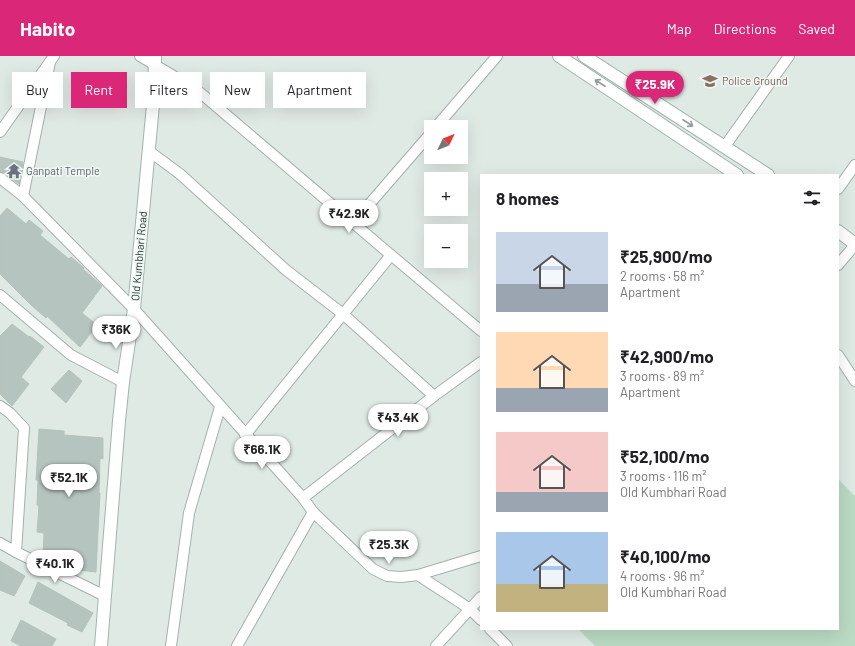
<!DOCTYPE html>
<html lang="en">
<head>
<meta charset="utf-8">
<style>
  :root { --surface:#fff; --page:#f6f6f6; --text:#202124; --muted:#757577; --accent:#db2777 }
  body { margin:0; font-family:Barlow,sans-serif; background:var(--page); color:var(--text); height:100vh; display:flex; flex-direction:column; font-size:15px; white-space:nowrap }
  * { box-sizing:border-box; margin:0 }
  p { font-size:13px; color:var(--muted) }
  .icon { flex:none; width:22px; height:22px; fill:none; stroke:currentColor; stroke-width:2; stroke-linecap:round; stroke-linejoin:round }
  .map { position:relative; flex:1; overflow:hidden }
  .details { position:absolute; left:480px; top:118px; width:359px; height:456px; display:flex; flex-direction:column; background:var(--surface); border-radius:0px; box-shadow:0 4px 16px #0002 }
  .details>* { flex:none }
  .hud { position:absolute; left:12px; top:16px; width:380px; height:36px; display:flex; gap:8px }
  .needle { width:26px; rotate:47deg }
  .controls { position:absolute; left:424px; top:64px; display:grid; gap:8px }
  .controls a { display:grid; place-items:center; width:44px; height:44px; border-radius:0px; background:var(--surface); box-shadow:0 4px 16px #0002; font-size:20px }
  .price { position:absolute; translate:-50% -34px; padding:0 9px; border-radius:14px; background:#fff; color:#222; font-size:13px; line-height:26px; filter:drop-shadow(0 1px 2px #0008) }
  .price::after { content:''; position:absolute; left:50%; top:24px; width:12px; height:9px; margin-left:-6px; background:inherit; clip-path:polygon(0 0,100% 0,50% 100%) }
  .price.on { background:var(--accent); color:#fff }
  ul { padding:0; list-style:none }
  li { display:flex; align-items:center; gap:12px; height:100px; padding:0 16px }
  li span { display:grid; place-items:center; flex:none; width:112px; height:80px; border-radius:0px; color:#555 }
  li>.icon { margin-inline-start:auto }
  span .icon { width:48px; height:48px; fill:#fffc; stroke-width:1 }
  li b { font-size:17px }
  h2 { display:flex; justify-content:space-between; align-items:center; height:48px; padding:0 16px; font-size:17px }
  .pill { padding:0 14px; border-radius:0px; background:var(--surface); box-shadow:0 4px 16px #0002; font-size:14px; line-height:36px }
  .pill.on { background:var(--accent); color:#fff }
  header { display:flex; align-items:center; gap:24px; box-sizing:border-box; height:56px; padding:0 20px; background:var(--accent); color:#fff }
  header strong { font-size:19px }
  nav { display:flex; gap:22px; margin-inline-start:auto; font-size:14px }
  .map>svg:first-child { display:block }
</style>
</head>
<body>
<header>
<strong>Habito</strong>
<nav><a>Map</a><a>Directions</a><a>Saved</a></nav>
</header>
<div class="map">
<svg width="855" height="590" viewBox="0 0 855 590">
  <rect width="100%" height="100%" fill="#e0eae5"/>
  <!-- green -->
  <path fill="#badac3" d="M838,423L855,440V590H595L578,573H838Z"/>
  <!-- building -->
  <g fill="#b5c4be" stroke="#b3c3bc">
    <path d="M0,101L23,106L19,128L4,117L0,116Z"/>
    <path d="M7,152L26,168L29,164L43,175L40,179L69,203L71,201L84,212L83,213L102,230L82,257L97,269L80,291L47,260L46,262L30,248L0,218V160Z"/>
    <path d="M12,268L29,281L30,280L44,291L21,321L29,328L12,350L0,338V280Z"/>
    <path d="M69,314L82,325L66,347L51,333Z"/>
    <path d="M39,373L64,375V379L103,382V403L100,402L99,437H100L96,516L71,513V508L50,505L43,502L44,477L37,476L39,450L37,449L38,424H36Z"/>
    <path d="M0,505L25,520L14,540L0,534Z"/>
    <path d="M38,526L93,557L82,576L67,569L68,567L29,547Z"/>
    <path d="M21,564L56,583L52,590H21L11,585Z"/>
  </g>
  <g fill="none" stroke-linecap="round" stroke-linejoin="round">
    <!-- minor casing -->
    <g stroke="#a3b1ac" stroke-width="12">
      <g id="minor">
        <path d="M140,0L197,34L391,199L245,379"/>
        <path d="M436,71L497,0"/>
        <path d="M0,76L54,0"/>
        <path d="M725,90L789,0"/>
        <path d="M149,95L180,118L286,214L343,258L434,340"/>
        <path d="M0,122L23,140L134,253L303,442L313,456L237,590"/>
        <path d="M838,133L855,109"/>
        <path d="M23,140L50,6"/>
        <path d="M353,167L431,77"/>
        <path d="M391,199L481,275"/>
        <path d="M838,209L855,189"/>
        <path d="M0,239L71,299L123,326"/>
        <path d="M838,299L855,325"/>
        <path d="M0,350L10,357L24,372L16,496L0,487"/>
        <path d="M303,442L434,340L481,306"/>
        <path d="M313,456L373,513L387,520L401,521L418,519L481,500"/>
        <path d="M16,496L105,540"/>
        <path d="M418,519L470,553L481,564"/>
        <path d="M490,573L507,590"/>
        <path d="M171,590L189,457L220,351"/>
        <path d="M436,590L481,541"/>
      </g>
    </g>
    <!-- secondary casing -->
    <g stroke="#a0b5ad" stroke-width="14">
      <g id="secondary">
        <path d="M559,0L737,119"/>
        <path d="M584,0L768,119"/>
        <path d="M838,175L855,188"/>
        <path d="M101,590L119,365L123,326L134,253L154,38L155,0"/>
      </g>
    </g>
    <!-- minor -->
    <use href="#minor" stroke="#fff" stroke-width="10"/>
    <!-- secondary -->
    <use href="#secondary" stroke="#fff" stroke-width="12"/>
  </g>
  <!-- one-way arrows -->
  <defs><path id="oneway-shaft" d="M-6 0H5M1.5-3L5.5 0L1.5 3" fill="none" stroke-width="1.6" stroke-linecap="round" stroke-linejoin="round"/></defs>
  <g stroke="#909c99">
    <use href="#oneway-shaft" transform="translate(600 27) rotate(-147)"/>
    <use href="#oneway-shaft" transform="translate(688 67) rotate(33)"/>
  </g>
  <!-- icons -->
  <defs>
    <g id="school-bare" transform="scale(1.2)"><path d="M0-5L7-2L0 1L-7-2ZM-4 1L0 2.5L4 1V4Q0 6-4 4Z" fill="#8d6e63" stroke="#f0f7f3" stroke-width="2.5" paint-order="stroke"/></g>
    <g id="temple-bare" transform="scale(1.2)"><path d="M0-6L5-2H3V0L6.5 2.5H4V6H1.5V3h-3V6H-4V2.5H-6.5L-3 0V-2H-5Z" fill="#6b7280" stroke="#f0f7f3" stroke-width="2.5" paint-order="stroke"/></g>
  </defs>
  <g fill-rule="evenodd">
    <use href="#school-bare" x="710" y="25"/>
    <use href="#temple-bare" x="14" y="115"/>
  </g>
  <g text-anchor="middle" stroke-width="3" stroke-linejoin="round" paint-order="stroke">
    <!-- education labels -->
    <g font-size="11" fill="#785e54" stroke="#f0f7f3" text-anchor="start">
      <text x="722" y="29">Police Ground</text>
    </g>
    <!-- worship labels -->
    <g font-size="11" fill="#5b616d" stroke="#f0f7f3" text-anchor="start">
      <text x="26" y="119">Ganpati Temple</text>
    </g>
    <!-- street labels -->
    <g font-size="11" fill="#223933" stroke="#f0f7f3">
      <text transform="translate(139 200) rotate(-85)" y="4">Old Kumbhari Road</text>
    </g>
  </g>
</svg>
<div class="controls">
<a><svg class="needle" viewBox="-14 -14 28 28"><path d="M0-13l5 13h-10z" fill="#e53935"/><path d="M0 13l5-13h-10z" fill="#757577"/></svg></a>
<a>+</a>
<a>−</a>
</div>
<b class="price on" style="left:655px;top:49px">₹25.9K</b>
<b class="price" style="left:349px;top:178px">₹42.9K</b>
<b class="price" style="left:116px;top:294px">₹36K</b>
<b class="price" style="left:398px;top:382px">₹43.4K</b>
<b class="price" style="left:262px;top:414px">₹66.1K</b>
<b class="price" style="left:69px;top:442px">₹52.1K</b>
<b class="price" style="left:389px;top:509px">₹25.3K</b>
<b class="price" style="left:55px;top:528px">₹40.1K</b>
<div class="hud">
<a class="pill">Buy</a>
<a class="pill on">Rent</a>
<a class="pill">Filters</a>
<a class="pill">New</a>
<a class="pill">Apartment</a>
</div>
<section class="details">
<h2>8 homes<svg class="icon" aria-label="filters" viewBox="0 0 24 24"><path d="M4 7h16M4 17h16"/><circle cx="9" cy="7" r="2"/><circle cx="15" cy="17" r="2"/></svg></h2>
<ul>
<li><span style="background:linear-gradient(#c9d6e8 65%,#9aa5b1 0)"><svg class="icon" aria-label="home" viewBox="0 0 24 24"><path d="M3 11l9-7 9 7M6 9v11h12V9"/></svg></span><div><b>₹25,900/mo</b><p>2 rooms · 58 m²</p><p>Apartment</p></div></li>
<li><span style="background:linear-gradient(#ffd9b3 70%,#9aa5b1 0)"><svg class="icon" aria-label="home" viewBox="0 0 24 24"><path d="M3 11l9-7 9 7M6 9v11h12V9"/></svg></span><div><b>₹42,900/mo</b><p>3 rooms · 89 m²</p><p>Apartment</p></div></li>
<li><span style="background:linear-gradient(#f6c9c9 75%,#9aa5b1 0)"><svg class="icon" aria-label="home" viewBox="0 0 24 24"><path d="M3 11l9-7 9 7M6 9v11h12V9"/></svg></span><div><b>₹52,100/mo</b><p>3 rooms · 116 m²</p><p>Old Kumbhari Road</p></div></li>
<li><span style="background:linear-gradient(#a9c7e8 65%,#c2b280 0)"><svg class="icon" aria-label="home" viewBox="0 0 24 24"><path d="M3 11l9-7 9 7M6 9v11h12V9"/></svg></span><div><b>₹40,100/mo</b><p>4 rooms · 96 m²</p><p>Old Kumbhari Road</p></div></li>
</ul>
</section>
</div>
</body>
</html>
